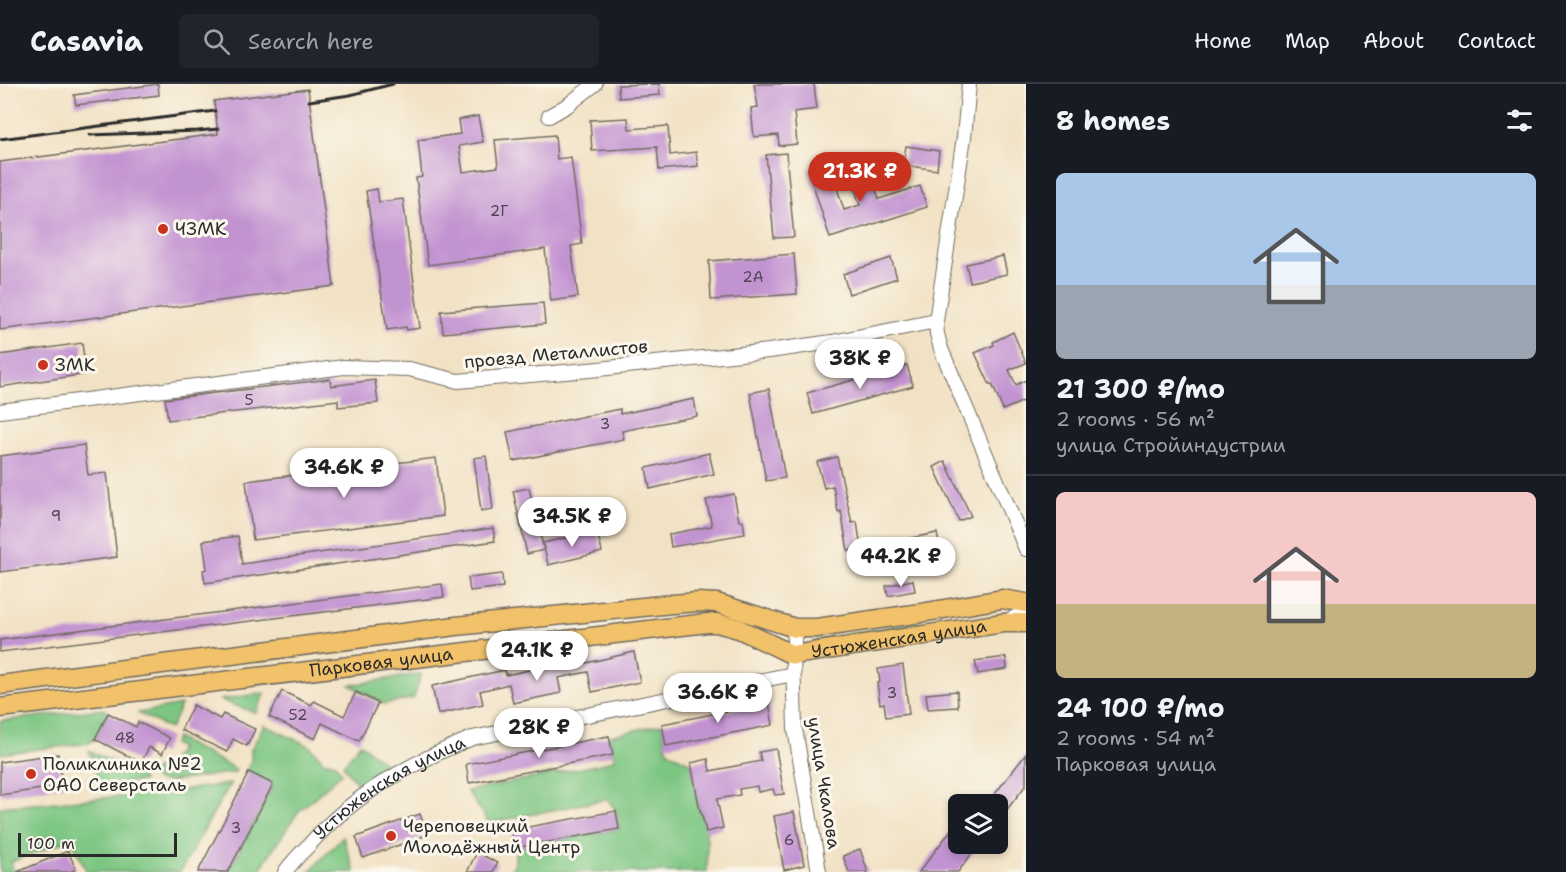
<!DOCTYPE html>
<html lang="en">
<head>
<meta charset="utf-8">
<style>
  :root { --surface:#171b24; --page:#20242c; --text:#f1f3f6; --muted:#9ea1a6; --line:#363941; --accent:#c8321e }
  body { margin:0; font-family:"Shantell Sans",sans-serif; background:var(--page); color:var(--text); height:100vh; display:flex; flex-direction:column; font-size:22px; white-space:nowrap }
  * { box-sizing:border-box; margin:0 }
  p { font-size:20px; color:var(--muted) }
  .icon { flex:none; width:33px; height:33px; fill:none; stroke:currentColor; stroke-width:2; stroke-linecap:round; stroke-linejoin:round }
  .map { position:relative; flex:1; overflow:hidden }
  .sheet { display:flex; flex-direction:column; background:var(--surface); width:540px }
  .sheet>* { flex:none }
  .tools { position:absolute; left:948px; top:710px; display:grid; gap:12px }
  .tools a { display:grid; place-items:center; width:60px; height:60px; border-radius:9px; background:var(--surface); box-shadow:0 3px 9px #0003; font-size:30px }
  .scale { position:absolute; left:18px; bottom:15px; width:159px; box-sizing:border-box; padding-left:6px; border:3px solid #2b2b2b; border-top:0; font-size:16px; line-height:21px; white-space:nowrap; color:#2b2b2b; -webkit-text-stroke:4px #fbf7ec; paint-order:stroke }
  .price { position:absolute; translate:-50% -51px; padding:0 14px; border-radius:21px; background:#fff; color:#222; font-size:20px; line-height:39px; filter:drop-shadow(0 2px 3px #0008) }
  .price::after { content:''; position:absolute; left:50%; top:36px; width:18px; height:14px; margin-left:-9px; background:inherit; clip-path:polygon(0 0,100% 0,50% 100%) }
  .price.on { background:var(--accent); color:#fff }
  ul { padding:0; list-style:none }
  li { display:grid; align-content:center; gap:12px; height:318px; padding:0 30px }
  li+li { border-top:2px solid var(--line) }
  li span { display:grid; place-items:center; height:186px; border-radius:9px; color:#555 }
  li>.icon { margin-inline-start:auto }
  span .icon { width:108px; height:108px; fill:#fffc; stroke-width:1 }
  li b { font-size:26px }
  h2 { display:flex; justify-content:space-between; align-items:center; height:72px; padding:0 30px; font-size:26px }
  header { display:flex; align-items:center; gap:36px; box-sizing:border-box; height:84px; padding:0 30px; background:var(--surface); border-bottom:2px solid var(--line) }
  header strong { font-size:28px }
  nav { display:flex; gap:33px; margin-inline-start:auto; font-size:21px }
  .search { width:420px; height:54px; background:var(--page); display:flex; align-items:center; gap:15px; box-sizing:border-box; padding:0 21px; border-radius:9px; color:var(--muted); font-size:22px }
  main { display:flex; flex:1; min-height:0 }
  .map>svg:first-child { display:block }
</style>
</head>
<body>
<header>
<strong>Casavia</strong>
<div class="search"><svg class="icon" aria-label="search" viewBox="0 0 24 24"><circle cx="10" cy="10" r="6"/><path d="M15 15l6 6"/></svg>Search here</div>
<nav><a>Home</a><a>Map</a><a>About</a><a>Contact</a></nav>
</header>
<main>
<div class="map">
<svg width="1026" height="788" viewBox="0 0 1026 788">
  <rect width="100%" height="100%" fill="#fbf7ec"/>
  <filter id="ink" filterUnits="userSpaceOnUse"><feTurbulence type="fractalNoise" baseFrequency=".0167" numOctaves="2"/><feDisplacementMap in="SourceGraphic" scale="12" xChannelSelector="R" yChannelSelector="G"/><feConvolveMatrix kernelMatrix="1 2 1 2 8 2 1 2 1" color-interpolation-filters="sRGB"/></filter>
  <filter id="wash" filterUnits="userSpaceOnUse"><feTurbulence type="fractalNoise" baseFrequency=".008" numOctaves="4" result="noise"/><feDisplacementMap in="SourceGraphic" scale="24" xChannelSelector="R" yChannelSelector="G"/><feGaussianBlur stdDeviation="1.35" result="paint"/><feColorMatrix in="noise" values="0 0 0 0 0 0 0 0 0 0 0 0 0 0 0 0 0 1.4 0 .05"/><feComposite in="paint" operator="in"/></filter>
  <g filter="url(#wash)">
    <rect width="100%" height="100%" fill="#f2e2c5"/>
    <!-- green -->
    <g fill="#7dc682" stroke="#547856" stroke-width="1.5">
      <path d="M919,538V544L816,560L814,558L816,556Z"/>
      <path d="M421,590L414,614L384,620L350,601Z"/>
      <path d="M265,609L256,629L220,616Z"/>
      <path d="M181,621L170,645L138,629Z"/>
      <path d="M104,625L108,629L95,655L89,659L0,670V637Z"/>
      <path d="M662,640L666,662L669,668L691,679L700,727C709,744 707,769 707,788H510L515,779V764L619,745L616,726L607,715L489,739L467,707L601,680L615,675L609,652Z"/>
      <path d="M264,641L310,662L324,678H334L342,689L298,728L258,788H228L273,701L246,687L251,677V666Z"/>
      <path d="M176,654L236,685L235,688L168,698L155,696L151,687L169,681L180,664L173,660Z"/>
      <path d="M360,659L391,685L361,705L343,681Z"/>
      <path d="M89,667L139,690L143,697L101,703Z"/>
      <path d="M230,700L180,788H87L71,755L11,778L14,788H0V723L126,712L149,705L166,708Z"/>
      <path d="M343,753L355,788H309Z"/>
    </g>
    <g id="blocks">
      <!-- building -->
      <g fill="#c293d1">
        <path d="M158,0L159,11L76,21L74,11Z"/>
        <path d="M659,0L660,11L619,14L618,1Z"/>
        <path d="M754,0H814L817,25L794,28L797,60L779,62L778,51L754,53L751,24L758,23Z"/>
        <path d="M308,5L334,202L0,246V78L218,50L214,17Z"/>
        <path d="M478,32L483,58L459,62L463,88L498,83L495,56L555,51L557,75L571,73L582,160L571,162L578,213L551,217L545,165L428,181L416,94L422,93L418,56L460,50L458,36Z"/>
        <path d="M628,34L629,45L668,42L670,71L696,68L698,82L659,86L657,63L592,67L590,36Z"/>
        <path d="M906,62L939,67L937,86L903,81Z"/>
        <path d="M786,69L794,153L774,154L766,71Z"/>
        <path d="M829,79L844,126L860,121L853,100L872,94L879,115L920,102L927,123L830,154L808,85Z"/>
        <path d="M377,105L379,118L403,115L420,244L407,246L406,243L387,246L366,107Z"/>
        <path d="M794,170L797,210L711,216L709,177Z"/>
        <path d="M1003,172L1007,190L970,198L966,180Z"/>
        <path d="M891,174L897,194L849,210L843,190Z"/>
        <path d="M543,219L545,240L443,249L441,227Z"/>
        <path d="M1013,248L1026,279L1009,286L1016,301L1026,296V316L1003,326L992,300L990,301L975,269L994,261L993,258Z"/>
        <path d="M82,259L86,290L0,303V271Z"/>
        <path d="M907,281L913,302L813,330L807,309Z"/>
        <path d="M330,295L331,302L375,296L378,319L338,323V316L168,336L165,315Z"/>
        <path d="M769,305L785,394L766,397L750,309Z"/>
        <path d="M694,315L697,332L622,347L624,355L513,377L507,348L620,325V330Z"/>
        <path d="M84,361L88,391L107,389L117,473L0,488V372Z"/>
        <path d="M709,369L714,390L650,405L646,384Z"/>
        <path d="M486,372L493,425L481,427L474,374Z"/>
        <path d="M837,373L852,439L857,438L861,464L848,467L841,427L838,428L833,402L824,404L817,378Z"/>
        <path d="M436,374L443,432L253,456L246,397Z"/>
        <path d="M945,377L971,432L959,437L934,383Z"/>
        <path d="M529,404L544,466L527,470L513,407Z"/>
        <path d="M734,410L739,437H743L745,450L671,463L669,450L712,442L706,416Z"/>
        <path d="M493,444L495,457L205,499L203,486L207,485L203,457L238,452L242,480Z"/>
        <path d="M597,447L602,468L548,481L543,459Z"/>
        <path d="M937,449L940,467L877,479L874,461Z"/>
        <path d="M502,490L503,503L470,507L468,494Z"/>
        <path d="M913,496L915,507L888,512L886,502Z"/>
        <path d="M442,500L444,513L0,568V556Z"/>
        <path d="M634,568L640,598L592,608L588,588L558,594L561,609L513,619L509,600L480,607L483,620L438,630L432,602L505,586L506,591L585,574L586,579Z"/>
        <path d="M1006,573L1007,585L978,590L975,577Z"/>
        <path d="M903,581L909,630L886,633L884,619L880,620L877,599L880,598L878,585Z"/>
        <path d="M282,607L311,621L314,617L344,632L356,608L378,619L359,657L322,639L315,655L269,633Z"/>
        <path d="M957,607L958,623L928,625L926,610Z"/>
        <path d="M769,619L773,641L666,662L662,640Z"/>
        <path d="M193,621L220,635L223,630L255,645L247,662L233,655L227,668L181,646Z"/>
        <path d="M108,629L136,643L138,638L170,654L162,670L149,663L141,679L95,655Z"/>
        <path d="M609,652L613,671L469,699L466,680Z"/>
        <path d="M776,665L784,710L775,711L773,705L758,708L757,702L739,705L740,711L717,715L723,744L706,748L701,727H700L691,679L708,675L710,687L761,677L759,668Z"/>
        <path d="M58,670L63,702L0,711V678Z"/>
        <path d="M1026,670V701L998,737V720H987Z"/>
        <path d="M249,688L273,700L228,788H198Z"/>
        <path d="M616,727L619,745L515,764L511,746Z"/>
        <path d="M794,728L804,781L784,786L774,732Z"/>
        <path d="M420,730L427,751L363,774L356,753Z"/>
        <path d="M958,737V759H980L958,788H919Z"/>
        <path d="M860,765L868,788H849L843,772Z"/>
        <path d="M68,767L76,785L70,788H17Z"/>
        <path d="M477,768L497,779L493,788H467Z"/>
      </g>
    </g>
  </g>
  <g filter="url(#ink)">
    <use href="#blocks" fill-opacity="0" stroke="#716b61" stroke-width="1.5"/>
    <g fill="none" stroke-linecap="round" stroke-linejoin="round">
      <!-- minor casing -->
      <g stroke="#716b61" stroke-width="16">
        <g id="minor">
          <path d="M969,0L964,53L936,237L937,250L941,265L1026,465"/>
          <path d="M549,32L568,21L595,0"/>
          <path d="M0,327L344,283L409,285L458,297L589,286L769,267L832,258L936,237"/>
          <path d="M1005,538L1026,528"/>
          <path d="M795,544L793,571L795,645L819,788"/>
          <path id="s1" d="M285,788C292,778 301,769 310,760C354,710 411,679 472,654L793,590"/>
        </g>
      </g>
      <!-- major casing -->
      <g stroke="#716b61" stroke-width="21">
        <g id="major">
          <path d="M0,601L456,542L672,520L698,518L717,519L795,544H817L921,529L1002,515L1026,519"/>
          <path id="s2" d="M0,624L707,539H717L739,545L793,571L1003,539H1026"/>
        </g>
      </g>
      <!-- minor -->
      <use href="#minor" stroke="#fff" stroke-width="14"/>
      <!-- major -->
      <use href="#major" stroke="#f2c26a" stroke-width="18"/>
      <!-- rail -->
      <g stroke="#2b2b2b" stroke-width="3">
        <path d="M309,17L350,11L393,0"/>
        <path d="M90,51L198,47L218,45"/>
        <path d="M0,55L215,27"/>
      </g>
    </g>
  </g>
  <!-- markers -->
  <g fill="#c8321e" stroke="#fbf7ec" stroke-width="2">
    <circle cx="163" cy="145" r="6"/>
    <circle cx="43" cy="281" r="6"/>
    <circle cx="31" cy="690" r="6"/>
    <circle cx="391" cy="752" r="6"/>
  </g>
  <g text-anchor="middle" stroke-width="6" stroke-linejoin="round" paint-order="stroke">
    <!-- number labels -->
    <g font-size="15" fill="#514554">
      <text x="499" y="132">2Г</text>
      <text x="753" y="198">2А</text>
      <text x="249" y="321">5</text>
      <text x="605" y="345">3</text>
      <text x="56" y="437">9</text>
      <text x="892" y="614">3</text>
      <text x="298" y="636">52</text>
      <text x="125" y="659">48</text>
      <text x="236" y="749">3</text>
      <text x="789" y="761">6</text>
    </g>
    <!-- poi labels -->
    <g font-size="18" fill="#2b2b2b" stroke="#fbf7ec" text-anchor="start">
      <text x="175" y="151">ЧЗМК</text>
      <text x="55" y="287">ЗМК</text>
      <text x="43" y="686">Поликлиника №2<tspan x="43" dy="21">ОАО Северсталь</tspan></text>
      <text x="403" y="748">Череповецкий<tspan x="403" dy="21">Молодёжный Центр</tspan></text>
    </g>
    <!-- street labels -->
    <g font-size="18" fill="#2b2b2b" stroke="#fbf7ec">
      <text transform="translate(556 270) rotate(-5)" y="6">проезд Металлистов</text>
      <text dy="6" stroke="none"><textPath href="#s2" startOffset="912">Устюженская улица</textPath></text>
      <text dy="6" stroke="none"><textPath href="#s2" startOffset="384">Парковая улица</textPath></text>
      <text transform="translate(824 699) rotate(81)" y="6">улица Чкалова</text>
      <text dy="6" stroke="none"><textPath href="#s1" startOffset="136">Устюженская улица</textPath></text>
    </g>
  </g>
</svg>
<div class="tools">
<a><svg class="icon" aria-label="layers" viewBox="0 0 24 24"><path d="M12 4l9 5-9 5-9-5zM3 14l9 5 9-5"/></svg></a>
</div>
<div class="scale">100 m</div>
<b class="price on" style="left:860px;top:119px">21.3K ₽</b>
<b class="price" style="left:860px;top:306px">38K ₽</b>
<b class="price" style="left:344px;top:415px">34.6K ₽</b>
<b class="price" style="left:572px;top:464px">34.5K ₽</b>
<b class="price" style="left:901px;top:504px">44.2K ₽</b>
<b class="price" style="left:537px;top:598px">24.1K ₽</b>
<b class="price" style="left:718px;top:640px">36.6K ₽</b>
<b class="price" style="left:539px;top:675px">28K ₽</b>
</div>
<section class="sheet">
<h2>8 homes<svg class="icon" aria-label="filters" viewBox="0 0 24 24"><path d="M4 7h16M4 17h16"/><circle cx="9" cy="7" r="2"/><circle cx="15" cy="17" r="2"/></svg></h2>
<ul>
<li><span style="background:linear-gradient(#a9c7e8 60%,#9aa5b1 0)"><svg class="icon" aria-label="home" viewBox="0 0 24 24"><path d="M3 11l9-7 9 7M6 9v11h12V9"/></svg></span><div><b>21 300 ₽/mo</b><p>2 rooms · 56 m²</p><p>улица Стройиндустрии</p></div></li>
<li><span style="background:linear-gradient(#f6c9c9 60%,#c2b280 0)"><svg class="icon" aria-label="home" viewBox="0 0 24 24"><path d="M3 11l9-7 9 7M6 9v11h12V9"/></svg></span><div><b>24 100 ₽/mo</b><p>2 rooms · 54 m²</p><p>Парковая улица</p></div></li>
</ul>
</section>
</main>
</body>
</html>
